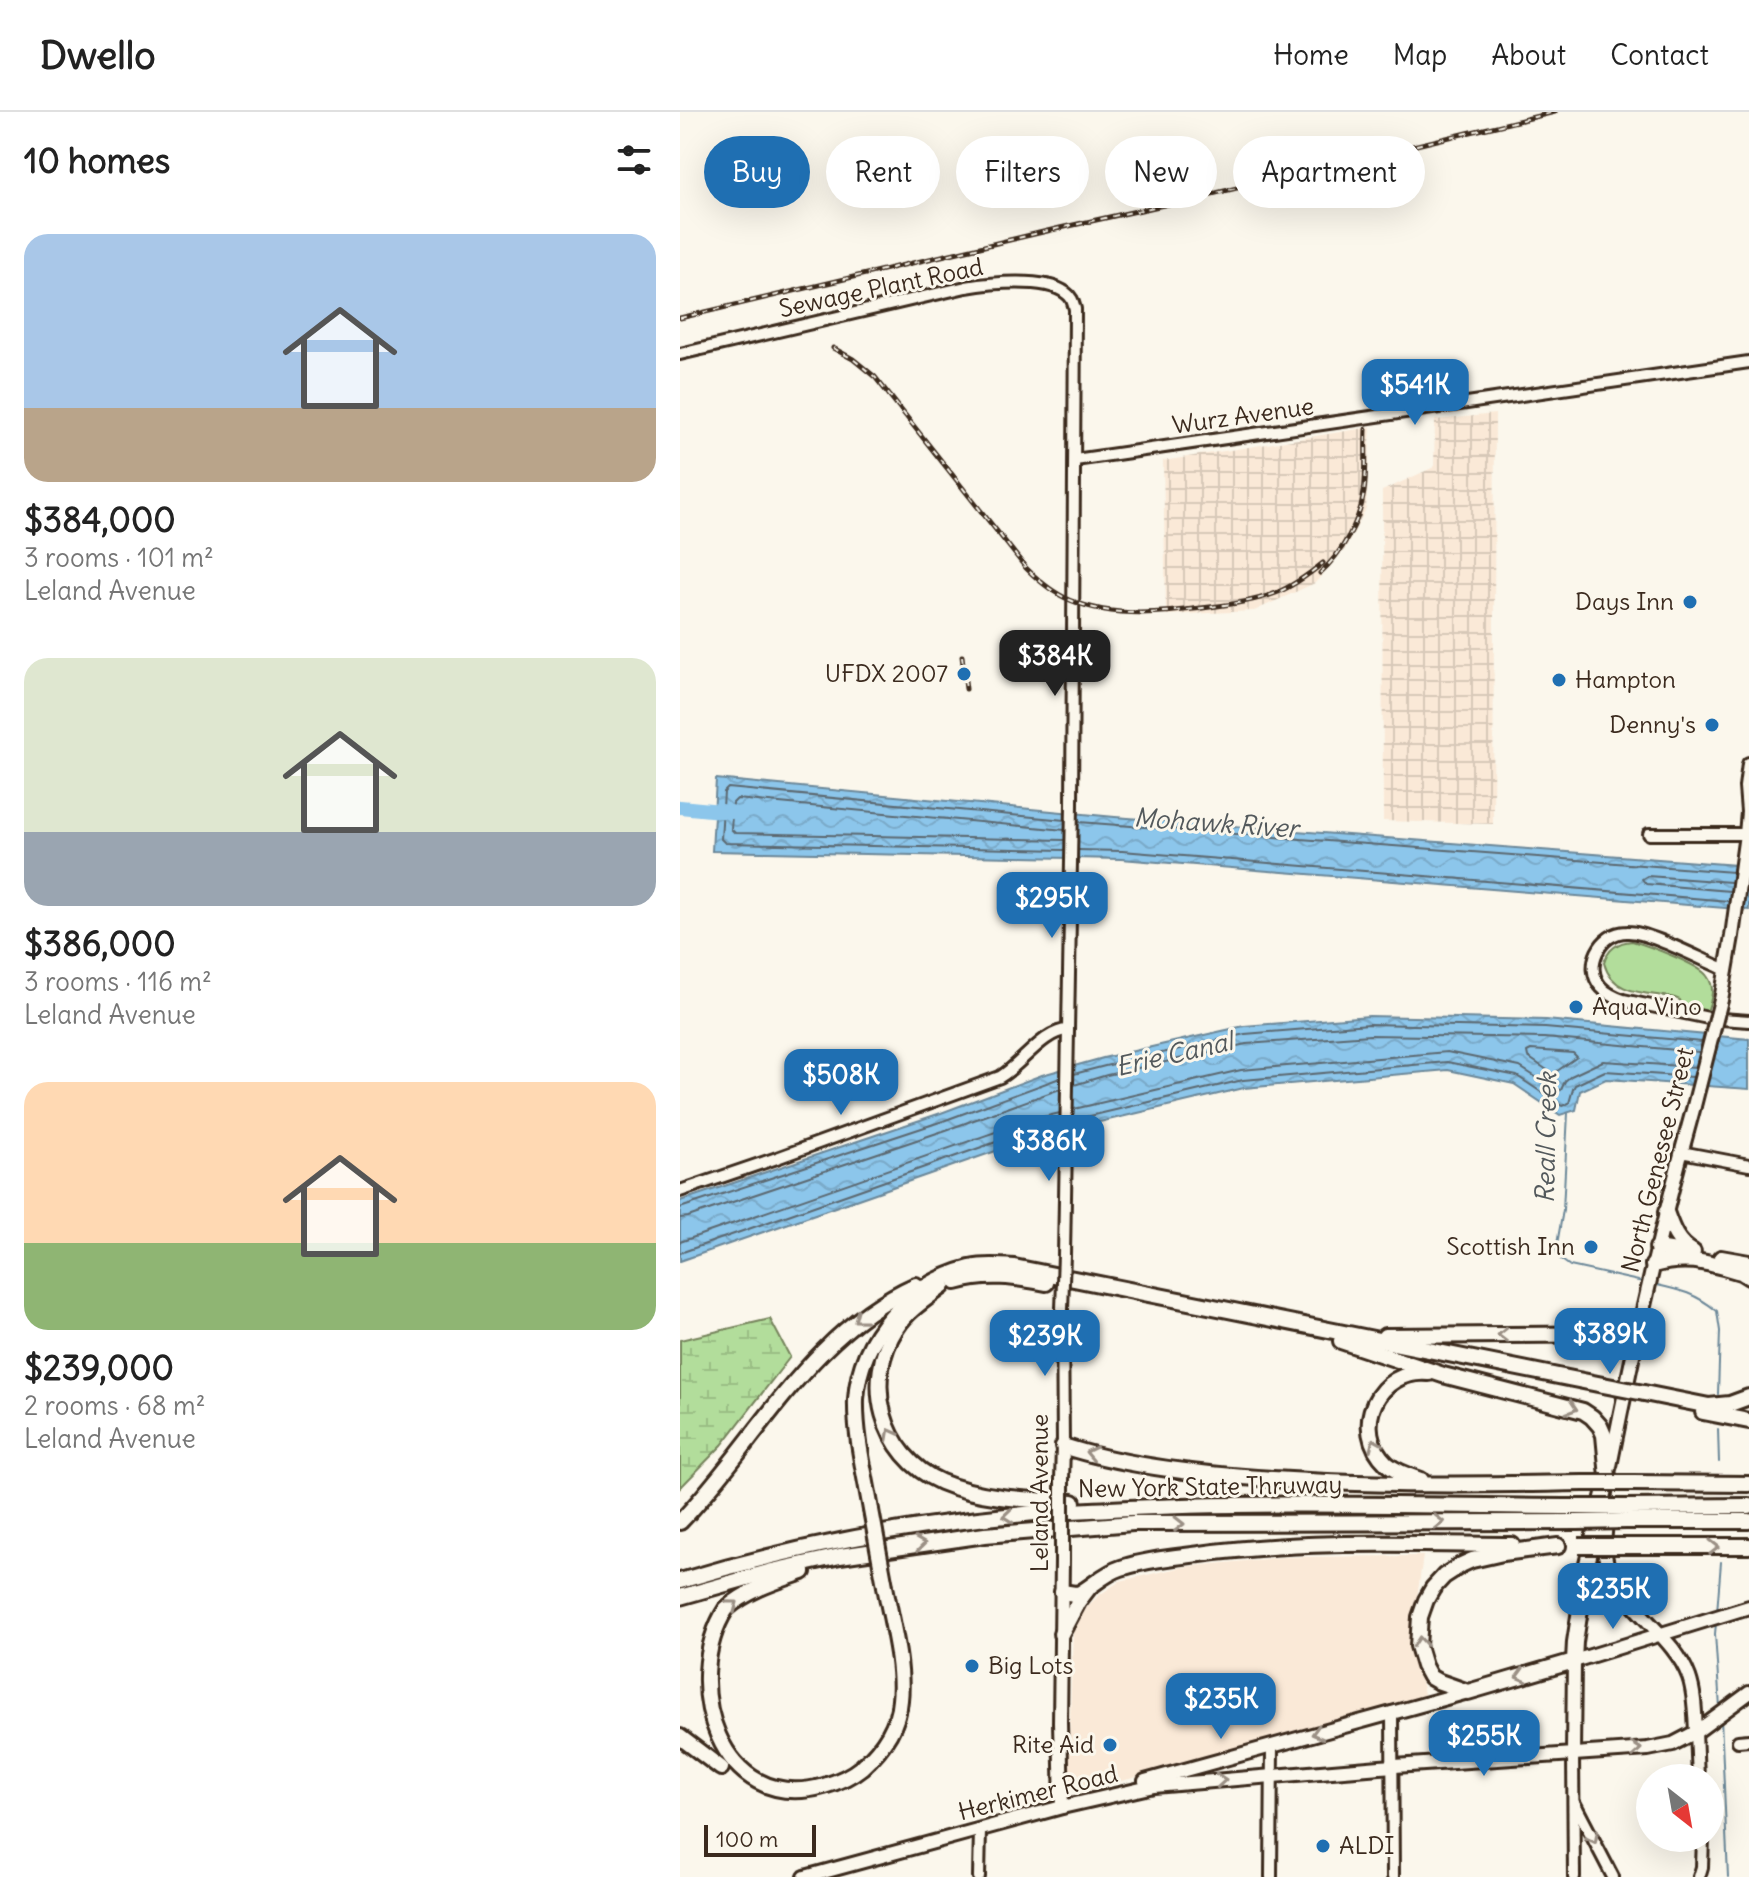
<!DOCTYPE html>
<html lang="en">
<head>
<meta charset="utf-8">
<style>
  :root { --surface:#fff; --page:#f6f6f6; --text:#222; --muted:#767676; --line:#e0e0e0; --accent:#1f6fb2 }
  body { margin:0; font-family:Delius,sans-serif; background:var(--page); color:var(--text); height:100vh; display:flex; flex-direction:column; font-size:30px; white-space:nowrap }
  * { box-sizing:border-box; margin:0 }
  p { font-size:26px; color:var(--muted) }
  .icon { flex:none; width:44px; height:44px; fill:none; stroke:currentColor; stroke-width:2; stroke-linecap:round; stroke-linejoin:round }
  .map { position:relative; flex:1; overflow:hidden }
  .sheet { display:flex; flex-direction:column; background:var(--surface); width:680px }
  .sheet>* { flex:none }
  .top-card { position:absolute; left:24px; top:24px; width:760px; height:72px; display:flex; gap:16px }
  .needle { width:52px; rotate:149deg }
  .fabs { position:absolute; left:956px; top:1652px; display:grid; gap:16px }
  .fabs a { display:grid; place-items:center; width:88px; height:88px; border-radius:50%; background:var(--surface); box-shadow:0 8px 32px #0002; font-size:40px }
  .scale { position:absolute; left:24px; bottom:20px; width:112px; box-sizing:border-box; padding-left:8px; border:4px solid #3b2a1e; border-top:0; font-size:22px; line-height:28px; white-space:nowrap; color:#3b2a1e; -webkit-text-stroke:6px #fbf7ec; paint-order:stroke }
  .price { position:absolute; translate:-50% -68px; padding:0 18px; border-radius:16px; background:var(--accent); color:#fff; font-size:26px; line-height:52px; filter:drop-shadow(0 2px 4px #0008) }
  .price::after { content:''; position:absolute; left:50%; top:48px; width:24px; height:18px; margin-left:-12px; background:inherit; clip-path:polygon(0 0,100% 0,50% 100%) }
  .price.current { background:#222; color:#fff }
  ul { padding:0; list-style:none }
  li { display:grid; align-content:center; gap:16px; height:424px; padding:0 24px }
  li span { display:grid; place-items:center; height:248px; border-radius:24px; color:#555 }
  li>.icon { margin-inline-start:auto }
  span .icon { width:144px; height:144px; fill:#fffc; stroke-width:1 }
  li b { font-size:34px }
  h2 { display:flex; justify-content:space-between; align-items:center; height:96px; padding:0 24px; font-size:34px }
  .tag { padding:0 28px; border-radius:36px; background:var(--surface); box-shadow:0 8px 32px #0002; font-size:28px; line-height:72px }
  .tag.current { background:var(--accent); color:#fff }
  header { display:flex; align-items:center; gap:48px; box-sizing:border-box; height:112px; padding:0 40px; background:var(--surface); border-bottom:2px solid var(--line) }
  header strong { font-size:38px }
  nav { display:flex; gap:44px; margin-inline-start:auto; font-size:28px }
  main { display:flex; flex:1; min-height:0 }
  .map>svg:first-child { display:block }
</style>
</head>
<body>
<header>
<strong>Dwello</strong>
<nav><a>Home</a><a>Map</a><a>About</a><a>Contact</a></nav>
</header>
<main>
<section class="sheet">
<h2>10 homes<svg class="icon" aria-label="filters" viewBox="0 0 24 24"><path d="M4 7h16M4 17h16"/><circle cx="9" cy="7" r="2"/><circle cx="15" cy="17" r="2"/></svg></h2>
<ul>
<li><span style="background:linear-gradient(#a9c7e8 70%,#b9a48a 0)"><svg class="icon" aria-label="home" viewBox="0 0 24 24"><path d="M3 11l9-7 9 7M6 9v11h12V9"/></svg></span><div><b>$384,000</b><p>3 rooms · 101 m²</p><p>Leland Avenue</p></div></li>
<li><span style="background:linear-gradient(#dfe7d0 70%,#9aa5b1 0)"><svg class="icon" aria-label="home" viewBox="0 0 24 24"><path d="M3 11l9-7 9 7M6 9v11h12V9"/></svg></span><div><b>$386,000</b><p>3 rooms · 116 m²</p><p>Leland Avenue</p></div></li>
<li><span style="background:linear-gradient(#ffd9b3 65%,#8fb573 0)"><svg class="icon" aria-label="home" viewBox="0 0 24 24"><path d="M3 11l9-7 9 7M6 9v11h12V9"/></svg></span><div><b>$239,000</b><p>2 rooms · 68 m²</p><p>Leland Avenue</p></div></li>
</ul>
</section>
<div class="map">
<svg width="1069" height="1765" viewBox="0 0 1069 1765">
  <defs>
    <pattern id="industrial-grid" width="8" height="8" patternUnits="userSpaceOnUse" patternTransform="scale(2)"><rect width="8" height="8" fill="#fae9d7"/><path d="M0 4h8M4 0v8" fill="none" stroke="#d7c8b8"/></pattern>
    <pattern id="wetland-marsh" width="20" height="14" patternUnits="userSpaceOnUse" patternTransform="scale(2)"><rect width="20" height="14" fill="#b2dd9b"/><path d="M1 5h8M5 5V1M11 12h8M15 12V8" fill="none" stroke="#9abe85"/></pattern>
    <pattern id="water-waves" width="16" height="10" patternUnits="userSpaceOnUse" patternTransform="scale(2)"><rect width="16" height="10" fill="#8cc6eb"/><path d="M0 5q4-4 8 0t8 0" fill="none" stroke="#7aaac9"/></pattern>
  </defs>
  <rect width="100%" height="100%" fill="#fbf7ec"/>
  <filter id="ink" filterUnits="userSpaceOnUse"><feTurbulence type="fractalNoise" baseFrequency=".0125" numOctaves="2"/><feDisplacementMap in="SourceGraphic" scale="16" xChannelSelector="R" yChannelSelector="G"/><feConvolveMatrix kernelMatrix="1 2 1 2 8 2 1 2 1" color-interpolation-filters="sRGB"/></filter>
  <g filter="url(#ink)">
    <!-- built -->
    <path fill="#fae9d7" d="M743,1444L731,1527L745,1586L398,1681L392,1672L388,1667L393,1520L404,1498L418,1484L440,1469L503,1455L605,1445Z"/>
    <!-- industrial -->
    <g fill="url(#industrial-grid)">
      <path d="M815,302L813,712L703,709L702,379L754,355L755,308Z"/>
      <path d="M691,315L686,397L665,437L635,471L574,499L486,503L483,349Z"/>
    </g>
    <!-- grass -->
    <path fill="#b2dd9b" stroke="#76845c" stroke-width="2" d="M952,829C966,833 1019,852 1027,864C1036,876 1031,888 1027,900L1002,895L1000,888L995,886C967,880 933,884 924,851C928,837 937,830 952,829Z"/>
    <!-- wetland -->
    <path fill="url(#wetland-marsh)" stroke="#76845c" stroke-width="2" d="M90,1207L110,1245L42,1333L0,1376V1228Z"/>
    <!-- water -->
    <g fill="url(#water-waves)" stroke="#6c8899" stroke-width="2">
      <path d="M36,667L435,705L1069,754V798L441,747L32,739Z"/>
      <path d="M689,904L866,908L1069,927V977L926,967L900,979L896,998L880,1003L834,972L768,958L564,976L356,1025L0,1149V1089L261,1001L362,963L423,946L564,914Z"/>
    </g>
    <g fill="none" stroke-linecap="round" stroke-linejoin="round">
      <!-- shore -->
      <g stroke="#5b6870" stroke-width="2">
        <path d="M399,710L1053,760"/>
        <path d="M384,728L55,721L51,717L53,691L57,687L385,718"/>
        <path d="M384,738L45,731L41,727L44,680L48,676L385,708"/>
        <path d="M398,738L442,739L1049,789"/>
        <path d="M1050,779L966,772L962,767L967,764L1051,770"/>
        <path d="M851,938L893,941L897,945L873,962L848,945L847,940Z"/>
        <path d="M394,962L425,954L565,922L689,912L865,916L1022,930"/>
        <path d="M394,973L427,963L566,932L690,923L864,926L1019,940"/>
        <path d="M394,997L561,958L767,940L840,955L878,979L881,978L885,969L891,964L923,949L1016,955"/>
        <path d="M393,1008L563,968L767,950L837,964L882,994L889,991L893,977L895,973L925,959L1013,965"/>
        <path d="M0,1096L263,1009L380,966"/>
        <path d="M0,1106L8,1105L266,1018L380,977"/>
        <path d="M0,1130L350,1008L380,1001"/>
        <path d="M0,1141L353,1017L379,1011"/>
      </g>
      <!-- stream -->
      <g stroke="#6c8899" stroke-width="2">
        <path d="M888,1001L883,1098L876,1138L879,1146L890,1154L963,1170"/>
        <path d="M973,1172C1000,1178 1015,1181 1037,1199L1040,1219L1038,1282"/>
        <path d="M1038,1317L1039,1350"/>
        <path d="M1037,1500L1041,1450"/>
        <path d="M1036,1511L1035,1522L1040,1596"/>
        <path d="M1041,1606L1048,1765"/>
      </g>
      <!-- river -->
      <path stroke="#8cc6eb" stroke-width="14" d="M0,695L51,700"/>
      <!-- minor casing -->
      <g stroke="#3b2a1e" stroke-width="16">
        <g id="minor">
          <path d="M0,242L286,175C309,171 366,165 386,181C392,185 393,190 395,197L392,693L384,1143"/>
          <path d="M395,348L1069,250"/>
          <path d="M969,722H1066"/>
          <path d="M1047,858C1024,849 968,819 947,820C920,820 903,855 921,875C927,882 935,885 943,888L1028,906L1069,909"/>
          <path d="M1001,1040L1069,1053"/>
          <path d="M0,1079L94,1047L320,965C341,953 364,918 388,918"/>
          <path d="M382,1197L383,1334"/>
          <path d="M712,1600L713,1765"/>
          <path d="M1016,1620L1018,1666"/>
          <path d="M1058,1629L1069,1628"/>
          <path d="M893,1642L894,1765"/>
          <path d="M895,1692L933,1765"/>
          <path d="M299,1765L300,1718"/>
          <path d="M591,1765L592,1634"/>
          <path d="M1019,1765L1022,1755L1023,1726"/>
        </g>
      </g>
      <!-- major casing -->
      <g stroke="#3b2a1e" stroke-width="18">
        <g id="major">
          <path d="M1041,888L1052,824L1066,722L1068,700L1066,675L1069,652"/>
          <path d="M930,1354C954,1233 981,1113 1014,994"/>
          <path d="M382,1368L383,1334"/>
          <path d="M927,1400C926,1414 923,1429 925,1443C932,1490 993,1520 1009,1565C1015,1582 1015,1602 1016,1620"/>
          <path d="M382,1449L380,1610L382,1695"/>
          <path d="M893,1642L894,1549L1069,1495"/>
          <path d="M465,1669L788,1580"/>
          <path d="M125,1765L382,1695L474,1674L700,1655L968,1637L993,1632L1016,1620L1069,1581"/>
        </g>
      </g>
      <!-- highway casing -->
      <g stroke="#3b2a1e" stroke-width="20">
        <g id="highway">
          <path d="M986,1100C992,1117 997,1131 1013,1140"/>
          <path d="M977,1136L1009,1141"/>
          <path d="M1041,1146L1069,1151"/>
          <path d="M973,1153C1008,1143 1028,1151 1061,1160L1069,1165"/>
          <path d="M276,1170C307,1161 335,1165 366,1171"/>
          <path d="M263,1174C247,1186 228,1198 217,1215C182,1268 201,1344 261,1370C301,1387 350,1388 393,1390"/>
          <path d="M705,1224L957,1222"/>
          <path d="M661,1229L763,1263L903,1299L912,1305L920,1314L924,1323L928,1365L907,1452L895,1530L894,1549L788,1580L757,1569L750,1565L744,1554L738,1534L740,1505L746,1488L753,1476L764,1464L781,1453L792,1448L823,1441L878,1434"/>
          <path d="M964,1281L1029,1294L1050,1292L1069,1285"/>
          <path d="M1023,1300L1069,1309"/>
          <path d="M383,1334C447,1355 526,1363 593,1367C696,1374 800,1373 904,1371"/>
          <path d="M741,1368C729,1364 716,1360 707,1352C669,1316 698,1256 749,1261"/>
          <path d="M952,1371L1069,1372"/>
          <path d="M947,1395L1069,1394"/>
          <path d="M191,1398C185,1362 175,1324 176,1287C180,1224 230,1171 290,1156C304,1153 319,1154 334,1155L923,1273"/>
          <path d="M946,1409H1069"/>
          <path d="M0,1410C77,1330 130,1220 236,1173"/>
          <path d="M944,1434H1069"/>
          <path d="M123,1460C97,1469 67,1478 46,1497C0,1569 39,1704 144,1674C158,1670 171,1664 182,1655C202,1637 218,1616 220,1588C224,1554 211,1508 205,1474"/>
          <path d="M0,1469C112,1435 228,1413 345,1402C373,1399 401,1399 430,1397C585,1389 741,1394 897,1395"/>
          <path d="M382,1480L395,1482L400,1481C414,1473 425,1461 441,1456C466,1448 494,1445 520,1442C623,1428 728,1432 832,1433"/>
          <path d="M0,1485L92,1459L160,1444L305,1423L453,1411L897,1410"/>
          <path d="M381,1522L398,1490L408,1477"/>
          <path d="M0,1625L41,1656"/>
        </g>
      </g>
      <!-- minor -->
      <use href="#minor" stroke="#fbf7ec" stroke-width="10"/>
      <!-- major -->
      <use href="#major" stroke="#fbf7ec" stroke-width="12"/>
      <!-- highway -->
      <use href="#highway" stroke="#fbf7ec" stroke-width="14"/>
      <!-- rail casing -->
      <g stroke="#3b2a1e" stroke-width="5">
        <g id="rail">
          <path d="M0,206L380,116L515,86L875,0"/>
          <path d="M153,236L173,247L195,265L346,456C359,469 373,481 390,488C435,507 484,501 530,495C553,492 575,489 596,481C613,474 628,463 643,451"/>
          <path d="M640,461C662,441 680,409 684,380C687,359 685,338 686,317"/>
          <path d="M282,544L286,577"/>
        </g>
      </g>
      <!-- rail -->
      <use href="#rail" stroke="#fbf7ec" stroke-width="2" stroke-dasharray="6" stroke-linecap="butt"/>
      <!-- minor-bridge casing -->
      <g stroke="#3b2a1e" stroke-width="16" stroke-linecap="butt">
        <path id="minor-bridge" d="M382,1197L384,1143"/>
      </g>
      <!-- major-bridge casing -->
      <g stroke="#3b2a1e" stroke-width="18" stroke-linecap="butt">
        <g id="major-bridge">
          <path d="M1014,994L1041,888"/>
          <path d="M382,1449V1368"/>
        </g>
      </g>
      <!-- highway-bridge casing -->
      <g stroke="#3b2a1e" stroke-width="20" stroke-linecap="butt">
        <g id="highway-bridge">
          <path d="M923,1273L964,1281"/>
          <path d="M904,1371H952"/>
          <path d="M897,1395H947"/>
          <path d="M191,1398L205,1474"/>
          <path d="M897,1410L946,1409"/>
          <path d="M899,1434H944"/>
        </g>
      </g>
      <!-- minor-bridge -->
      <use href="#minor-bridge" stroke="#fbf7ec" stroke-width="10"/>
      <!-- major-bridge -->
      <use href="#major-bridge" stroke="#fbf7ec" stroke-width="12"/>
      <!-- highway-bridge -->
      <use href="#highway-bridge" stroke="#fbf7ec" stroke-width="14"/>
    </g>
    <!-- one-way arrows -->
    <defs><path id="oneway-chevron" d="M-2-3.5L2.5 0L-2 3.5" fill="none" stroke-width="1.6" stroke-linecap="round" stroke-linejoin="round" transform="scale(2)"/></defs>
    <g stroke="#9b9085">
      <use href="#oneway-chevron" transform="translate(179 1206) rotate(143)"/>
      <use href="#oneway-chevron" transform="translate(823 1223) rotate(179)"/>
      <use href="#oneway-chevron" transform="translate(892 1296) rotate(18)"/>
      <use href="#oneway-chevron" transform="translate(211 1322) rotate(-118)"/>
      <use href="#oneway-chevron" transform="translate(695 1332) rotate(-113)"/>
      <use href="#oneway-chevron" transform="translate(411 1341) rotate(-168)"/>
      <use href="#oneway-chevron" transform="translate(328 1404) rotate(174)"/>
      <use href="#oneway-chevron" transform="translate(759 1410)"/>
      <use href="#oneway-chevron" transform="translate(499 1412) rotate(1)"/>
      <use href="#oneway-chevron" transform="translate(240 1432) rotate(-8)"/>
      <use href="#oneway-chevron" transform="translate(1034 1435)"/>
      <use href="#oneway-chevron" transform="translate(53 1493) rotate(-37)"/>
      <use href="#oneway-chevron" transform="translate(740 1530) rotate(-95)"/>
      <use href="#oneway-chevron" transform="translate(841 1564) rotate(164)"/>
      <use href="#oneway-chevron" transform="translate(637 1621) rotate(164)"/>
      <use href="#oneway-chevron" transform="translate(956 1637) rotate(-5)"/>
      <use href="#oneway-chevron" transform="translate(541 1668) rotate(-5)"/>
      <use href="#oneway-chevron" transform="translate(913 1726) rotate(63)"/>
    </g>
  </g>
  <!-- markers -->
  <g fill="#1f6fb2" stroke="#fbf7ec" stroke-width="3">
    <circle cx="1010" cy="490" r="8"/>
    <circle cx="284" cy="562" r="8"/>
    <circle cx="879" cy="568" r="8"/>
    <circle cx="1032" cy="613" r="8"/>
    <circle cx="896" cy="895" r="8"/>
    <circle cx="911" cy="1135" r="8"/>
    <circle cx="292" cy="1554" r="8"/>
    <circle cx="430" cy="1633" r="8"/>
    <circle cx="643" cy="1734" r="8"/>
  </g>
  <g text-anchor="middle" stroke-width="6" stroke-linejoin="round" paint-order="stroke">
    <!-- street labels -->
    <g font-size="24" fill="#3b2a1e" stroke="#fbf7ec">
      <text transform="translate(201 176) rotate(-12)" y="8">Sewage Plant Road</text>
      <text transform="translate(563 304) rotate(-8)" y="8">Wurz Avenue</text>
      <text transform="translate(978 1048) rotate(-76)" y="8">North Genesee Street</text>
      <text transform="translate(530 1375) rotate(-1)" y="8">New York State Thruway</text>
      <text transform="translate(360 1381) rotate(-90)" y="8">Leland Avenue</text>
      <text transform="translate(358 1681) rotate(-14)" y="8">Herkimer Road</text>
    </g>
    <!-- poi labels -->
    <g font-size="24" fill="#3b2a1e" stroke="#fbf7ec" text-anchor="end">
      <text x="994" y="498">Days Inn</text>
      <text x="268" y="570">UFDX 2007</text>
      <text x="895" y="576" text-anchor="start">Hampton</text>
      <text x="1016" y="621">Denny's</text>
      <text x="912" y="903" text-anchor="start">Aqua Vino</text>
      <text x="895" y="1143">Scottish Inn</text>
      <text x="308" y="1562" text-anchor="start">Big Lots</text>
      <text x="414" y="1641">Rite Aid</text>
      <text x="659" y="1742" text-anchor="start">ALDI</text>
    </g>
    <!-- water labels -->
    <g font-size="26" font-style="italic" fill="#53595c" stroke="#fbf7ec">
      <text transform="translate(536 711) rotate(4)" y="9">Mohawk River</text>
      <text transform="translate(494 942) rotate(-13)" y="9">Erie Canal</text>
      <text transform="translate(866 1026) rotate(-89)" y="9">Reall Creek</text>
    </g>
  </g>
</svg>
<div class="fabs">
<a><svg class="needle" viewBox="-14 -14 28 28"><path d="M0-13l5 13h-10z" fill="#e53935"/><path d="M0 13l5-13h-10z" fill="#767676"/></svg></a>
</div>
<div class="scale">100 m</div>
<b class="price" style="left:735px;top:315px">$541K</b>
<b class="price current" style="left:375px;top:586px">$384K</b>
<b class="price" style="left:372px;top:828px">$295K</b>
<b class="price" style="left:161px;top:1005px">$508K</b>
<b class="price" style="left:369px;top:1071px">$386K</b>
<b class="price" style="left:930px;top:1264px">$389K</b>
<b class="price" style="left:365px;top:1266px">$239K</b>
<b class="price" style="left:933px;top:1519px">$235K</b>
<b class="price" style="left:541px;top:1629px">$235K</b>
<b class="price" style="left:804px;top:1666px">$255K</b>
<div class="top-card">
<a class="tag current">Buy</a>
<a class="tag">Rent</a>
<a class="tag">Filters</a>
<a class="tag">New</a>
<a class="tag">Apartment</a>
</div>
</div>
</main>
</body>
</html>
